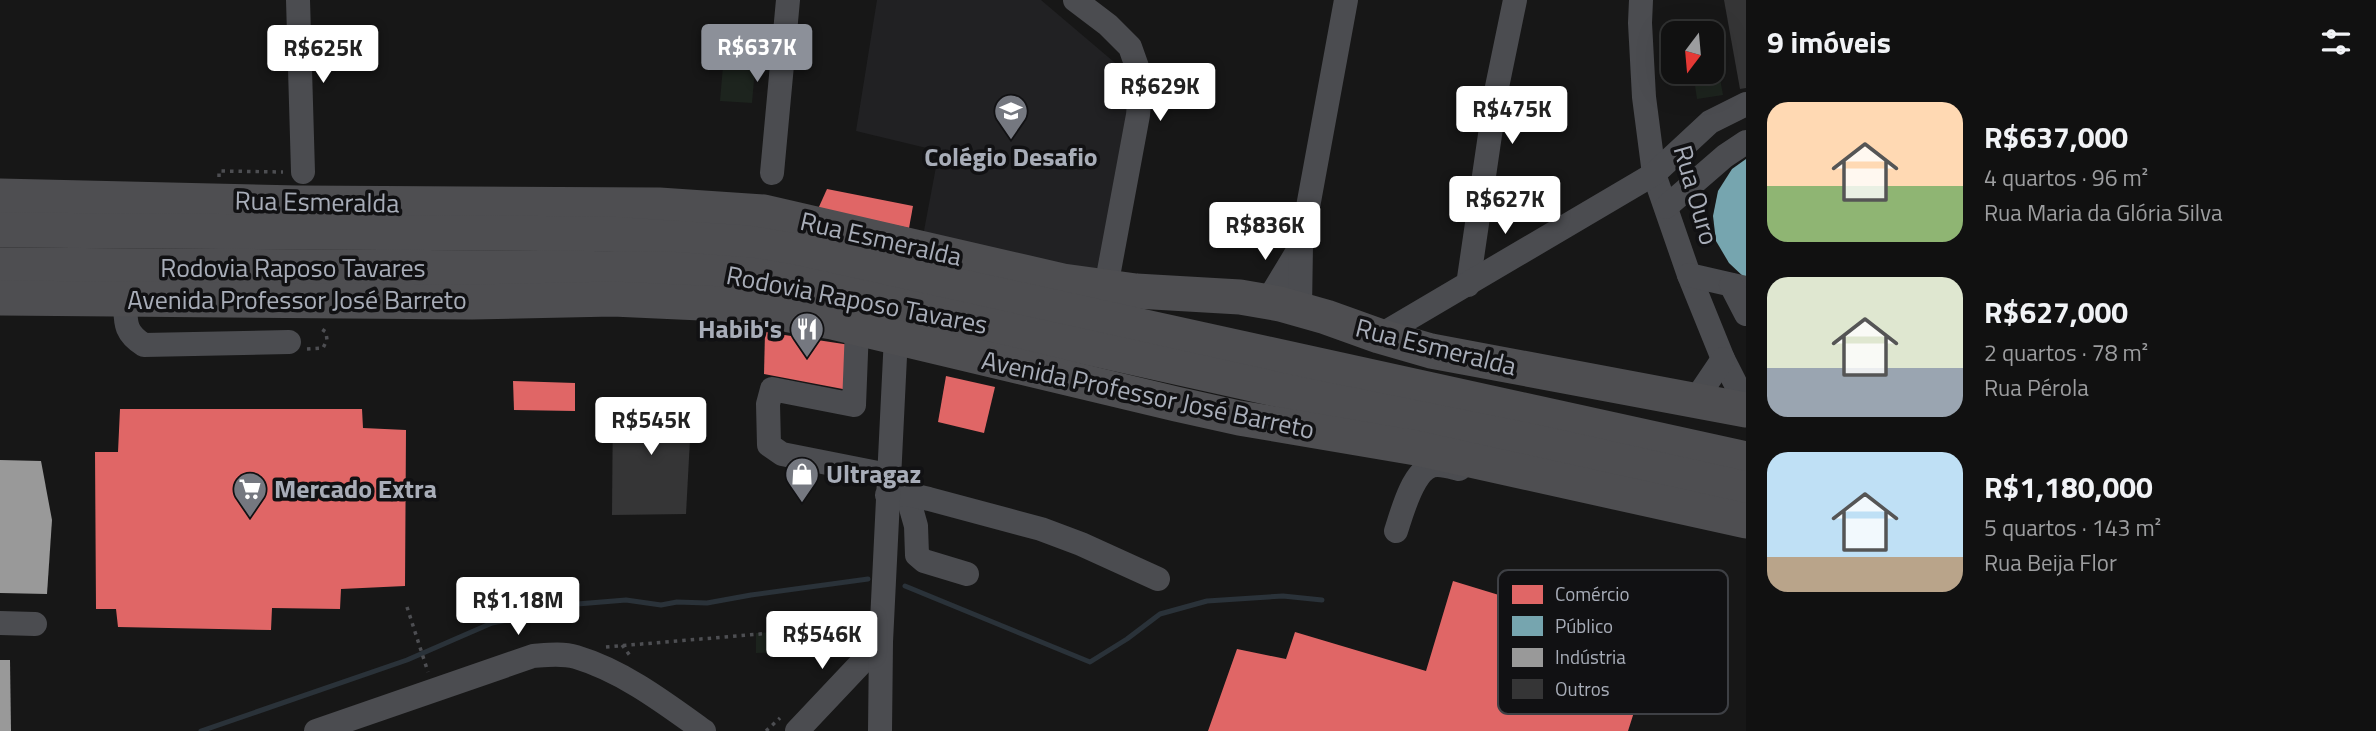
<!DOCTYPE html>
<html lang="pt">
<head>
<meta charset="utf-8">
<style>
  :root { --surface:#111; --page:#1a1a1a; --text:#f1f3f6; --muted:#9c9d9f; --line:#303131; --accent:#8c9099 }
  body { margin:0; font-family:"Titillium Web",sans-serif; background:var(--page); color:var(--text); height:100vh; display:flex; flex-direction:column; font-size:26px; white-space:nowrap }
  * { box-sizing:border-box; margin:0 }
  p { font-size:23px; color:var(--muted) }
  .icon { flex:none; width:38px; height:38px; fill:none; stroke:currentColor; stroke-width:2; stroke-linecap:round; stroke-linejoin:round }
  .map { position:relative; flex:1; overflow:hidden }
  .sheet { display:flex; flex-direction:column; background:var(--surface); width:630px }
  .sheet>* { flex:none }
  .needle { width:46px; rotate:196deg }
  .tools { position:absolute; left:1661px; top:21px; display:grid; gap:14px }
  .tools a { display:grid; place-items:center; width:63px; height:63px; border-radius:14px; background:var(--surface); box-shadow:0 7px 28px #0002,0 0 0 2px var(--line); font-size:35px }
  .price { position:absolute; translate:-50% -60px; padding:0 16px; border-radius:7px; background:#fff; color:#222; font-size:23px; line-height:46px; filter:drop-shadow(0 2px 4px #0008) }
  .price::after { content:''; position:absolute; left:50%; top:42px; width:21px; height:16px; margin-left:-10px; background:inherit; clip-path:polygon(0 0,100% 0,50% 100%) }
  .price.active { background:var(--accent); color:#fff }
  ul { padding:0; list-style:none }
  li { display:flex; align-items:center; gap:21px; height:175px; padding:0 21px }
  li span { display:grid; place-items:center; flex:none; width:196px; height:140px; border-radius:21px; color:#555 }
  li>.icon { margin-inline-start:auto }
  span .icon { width:84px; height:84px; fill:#fffc; stroke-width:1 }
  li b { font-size:30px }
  h2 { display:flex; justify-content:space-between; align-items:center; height:84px; padding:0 21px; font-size:30px }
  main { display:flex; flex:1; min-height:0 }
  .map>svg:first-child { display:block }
</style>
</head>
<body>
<main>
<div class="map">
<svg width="1746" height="731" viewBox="0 0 1746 731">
  <rect width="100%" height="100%" fill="#171717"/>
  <!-- built -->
  <path fill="#212123" d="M877,0H1041L1134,79L1101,274L923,236L939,151L856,131Z"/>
  <!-- green -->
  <g fill="#1d241e">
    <path d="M725,42L757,45L752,103L720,101Z"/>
    <path d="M1714,43L1723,95L1697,99L1693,72H1712V44Z"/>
    <path d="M822,630L823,650L756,653V633Z"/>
  </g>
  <!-- shops -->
  <g fill="#e06666">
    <path d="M827,189L913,206L909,228L818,209Z"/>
    <path d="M765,332L850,345L848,390L764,374Z"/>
    <path d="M946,376L995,387L984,433L938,422Z"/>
    <path d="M513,381L575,383V411L514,410Z"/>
    <path d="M120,409H362L363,428L406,430L405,586L341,589L340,609L272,608L271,630L118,627L116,609H96L95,452H118Z"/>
    <path d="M1453,581L1656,643L1628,731H1208L1237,649L1286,659L1295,632L1426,671Z"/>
  </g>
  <!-- public -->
  <path fill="#76a5af" d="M1746,159V279L1729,263L1716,241L1713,216L1718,191L1732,169Z"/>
  <!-- industry -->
  <g fill="#999">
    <path d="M0,460L41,461L52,520L47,594L0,593Z"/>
    <path d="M0,660H10L11,731H0Z"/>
  </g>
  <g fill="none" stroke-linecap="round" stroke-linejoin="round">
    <!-- stream -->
    <g stroke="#2a3239" stroke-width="5">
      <path d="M905,586L1090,662L1127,639L1160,614L1207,601L1283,596L1322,600"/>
      <path d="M201,731L407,660L492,623L544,613L565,605L626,600L661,605L677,602L707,603L751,595L868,579"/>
    </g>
  </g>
  <!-- building -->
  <g fill="#353536">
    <path d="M1724,0H1746V88L1740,89Z"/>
    <path d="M613,399L692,402L686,514L612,515Z"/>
  </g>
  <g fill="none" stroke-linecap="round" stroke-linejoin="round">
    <!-- path -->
    <g stroke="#4d4e52" stroke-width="3.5" stroke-dasharray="3.5 5" stroke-linecap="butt">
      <path d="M219,177V171L283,172"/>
      <path d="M307,349L323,348L327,340L326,332L320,328"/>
      <path d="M407,607L428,672"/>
      <path d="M622,645L631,657"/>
      <path d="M606,647L855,626L862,631"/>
      <path d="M766,731L780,718"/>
    </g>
    <!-- minor -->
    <g stroke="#4b4c50" stroke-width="24">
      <path d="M298,0L303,172"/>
      <path d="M1075,0L1108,25L1130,47L1141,78L1138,115L1106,287"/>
      <path d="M1641,0L1640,23L1644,97L1654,174L1689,275L1723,359L1746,404"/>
      <path d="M772,173L788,0"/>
      <path d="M1666,207L1725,156L1746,142"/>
      <path d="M1689,275L1746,288"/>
      <path d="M1468,285L1497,87L1515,0"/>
      <path d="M1731,285L1746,314"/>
      <path d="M125,300C126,321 123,332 144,345L289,342"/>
      <path d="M1267,302L1299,249"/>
      <path d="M1300,309L1301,245L1346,0"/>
      <path d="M857,328L854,405L772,389L768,404L769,445L782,454L888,475"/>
      <path d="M1379,336L1654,174L1710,122L1746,104"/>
      <path d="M1694,402L1723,359"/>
      <path d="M907,494L916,526L917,555L924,561L967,574"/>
      <path d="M887,495L907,494L929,499L1041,529L1081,544L1158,579"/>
      <path d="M1396,531C1402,513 1412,473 1431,466C1439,463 1451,467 1459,469"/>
      <path d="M1654,614L1661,590"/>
      <path d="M0,623L35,624"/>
      <path d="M316,731L533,656C547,655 562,653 576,657C623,671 665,703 704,731"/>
      <path d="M797,731L881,642"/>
      <path d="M880,731L881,642L896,336"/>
    </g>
    <!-- highway -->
    <g stroke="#4e4e51" stroke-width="35">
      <path d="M0,196L298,203L659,205L764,212L1063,281L1136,291L1240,297L1280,304L1326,317L1379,336L1431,351L1746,410"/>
      <path d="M0,230L608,234L748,243L813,254L1746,459"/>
      <path d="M0,265L668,269L751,275L792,282L1298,394L1535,442L1746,489"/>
      <path d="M0,298L472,302L613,299L723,304L832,322L1176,404L1239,418L1416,448L1746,521"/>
    </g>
  </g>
  <!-- icons -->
  <defs>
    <g id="school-pin" transform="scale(1.75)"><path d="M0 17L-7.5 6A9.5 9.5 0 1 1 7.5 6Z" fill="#757880" stroke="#111113"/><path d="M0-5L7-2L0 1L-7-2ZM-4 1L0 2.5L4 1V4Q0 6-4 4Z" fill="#fff"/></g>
    <g id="restaurant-pin" transform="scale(1.75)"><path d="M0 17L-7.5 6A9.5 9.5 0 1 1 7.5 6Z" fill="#757880" stroke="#111113"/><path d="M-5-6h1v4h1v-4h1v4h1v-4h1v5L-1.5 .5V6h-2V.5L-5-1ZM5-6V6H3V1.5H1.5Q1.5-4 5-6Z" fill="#fff"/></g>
    <g id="shop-pin" transform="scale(1.75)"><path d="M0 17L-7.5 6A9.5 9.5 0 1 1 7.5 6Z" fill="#757880" stroke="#111113"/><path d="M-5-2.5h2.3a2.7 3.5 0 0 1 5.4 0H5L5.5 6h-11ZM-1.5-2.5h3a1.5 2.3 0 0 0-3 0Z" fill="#fff"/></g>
    <g id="supermarket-pin" transform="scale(1.75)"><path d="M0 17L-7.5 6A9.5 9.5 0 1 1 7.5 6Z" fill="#757880" stroke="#111113"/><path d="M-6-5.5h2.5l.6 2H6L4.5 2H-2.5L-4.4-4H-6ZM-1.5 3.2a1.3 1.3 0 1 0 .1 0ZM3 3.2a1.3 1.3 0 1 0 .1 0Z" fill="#fff"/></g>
  </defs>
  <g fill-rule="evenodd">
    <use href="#school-pin" x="1011" y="111"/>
    <use href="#restaurant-pin" x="807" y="329"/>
    <use href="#shop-pin" x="802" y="474"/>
    <use href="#supermarket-pin" x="250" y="489"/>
  </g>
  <g text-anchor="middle" stroke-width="7" stroke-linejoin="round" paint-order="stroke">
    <!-- poi labels -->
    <g font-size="26" font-weight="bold" fill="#a8adb8" stroke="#111113" text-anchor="start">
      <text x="1011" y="166" text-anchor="middle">Colégio Desafio</text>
      <text x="782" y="338" text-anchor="end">Habib's</text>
      <text x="826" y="483">Ultragaz</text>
      <text x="274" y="498">Mercado Extra</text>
    </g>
    <!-- street labels -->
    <g font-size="26" fill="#a8adb8" stroke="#111113">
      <text transform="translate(1696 195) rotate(74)" y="9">Rua Ouro</text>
      <text transform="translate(317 202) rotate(1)" y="9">Rua Esmeralda</text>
      <text transform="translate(881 239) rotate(13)" y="9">Rua Esmeralda</text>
      <text x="293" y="277">Rodovia Raposo Tavares</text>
      <text x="297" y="309">Avenida Professor José Barreto</text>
      <text transform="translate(857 300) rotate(11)" y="9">Rodovia Raposo Tavares</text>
      <text transform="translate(1436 347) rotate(14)" y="9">Rua Esmeralda</text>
      <text transform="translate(1148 395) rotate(12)" y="9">Avenida Professor José Barreto</text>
    </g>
  </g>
  <!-- legend -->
  <rect x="1498" y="570" width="230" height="144" rx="10" fill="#111113" stroke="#3e4045" stroke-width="2"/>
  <rect x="1512" y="585" width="31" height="19" fill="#e06666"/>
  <rect x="1512" y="616" width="31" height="20" fill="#76a5af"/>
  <rect x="1512" y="648" width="31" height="19" fill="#999"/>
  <rect x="1512" y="679" width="31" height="20" fill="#353536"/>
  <g font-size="19" fill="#a8adb8">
    <text x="1555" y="601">Comércio</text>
    <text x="1555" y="633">Público</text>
    <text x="1555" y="664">Indústria</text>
    <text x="1555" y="696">Outros</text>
  </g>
</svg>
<div class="tools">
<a><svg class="needle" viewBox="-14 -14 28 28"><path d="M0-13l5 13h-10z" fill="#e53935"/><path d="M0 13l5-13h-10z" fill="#9c9d9f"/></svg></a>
</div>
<b class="price active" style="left:757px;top:84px">R$637K</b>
<b class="price" style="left:323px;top:85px">R$625K</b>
<b class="price" style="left:1160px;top:123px">R$629K</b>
<b class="price" style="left:1512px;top:146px">R$475K</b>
<b class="price" style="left:1505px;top:236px">R$627K</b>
<b class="price" style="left:1265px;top:262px">R$836K</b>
<b class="price" style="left:651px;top:457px">R$545K</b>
<b class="price" style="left:518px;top:637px">R$1.18M</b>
<b class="price" style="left:822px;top:671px">R$546K</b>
</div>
<section class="sheet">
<h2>9 imóveis<svg class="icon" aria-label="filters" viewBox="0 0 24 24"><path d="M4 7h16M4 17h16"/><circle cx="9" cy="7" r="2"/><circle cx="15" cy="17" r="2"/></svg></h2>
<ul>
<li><span style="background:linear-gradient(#ffd9b3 60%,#8fb573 0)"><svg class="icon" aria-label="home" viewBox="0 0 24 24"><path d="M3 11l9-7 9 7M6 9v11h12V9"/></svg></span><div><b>R$637,000</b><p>4 quartos · 96 m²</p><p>Rua Maria da Glória Silva</p></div></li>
<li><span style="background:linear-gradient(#dfe7d0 65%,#9aa5b1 0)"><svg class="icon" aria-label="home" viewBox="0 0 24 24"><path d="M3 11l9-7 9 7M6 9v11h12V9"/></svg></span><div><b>R$627,000</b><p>2 quartos · 78 m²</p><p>Rua Pérola</p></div></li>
<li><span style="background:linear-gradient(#bfe0f5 75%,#b9a48a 0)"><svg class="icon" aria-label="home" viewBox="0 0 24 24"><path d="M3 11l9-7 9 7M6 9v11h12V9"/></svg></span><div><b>R$1,180,000</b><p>5 quartos · 143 m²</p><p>Rua Beija Flor</p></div></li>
</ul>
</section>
</main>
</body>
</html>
